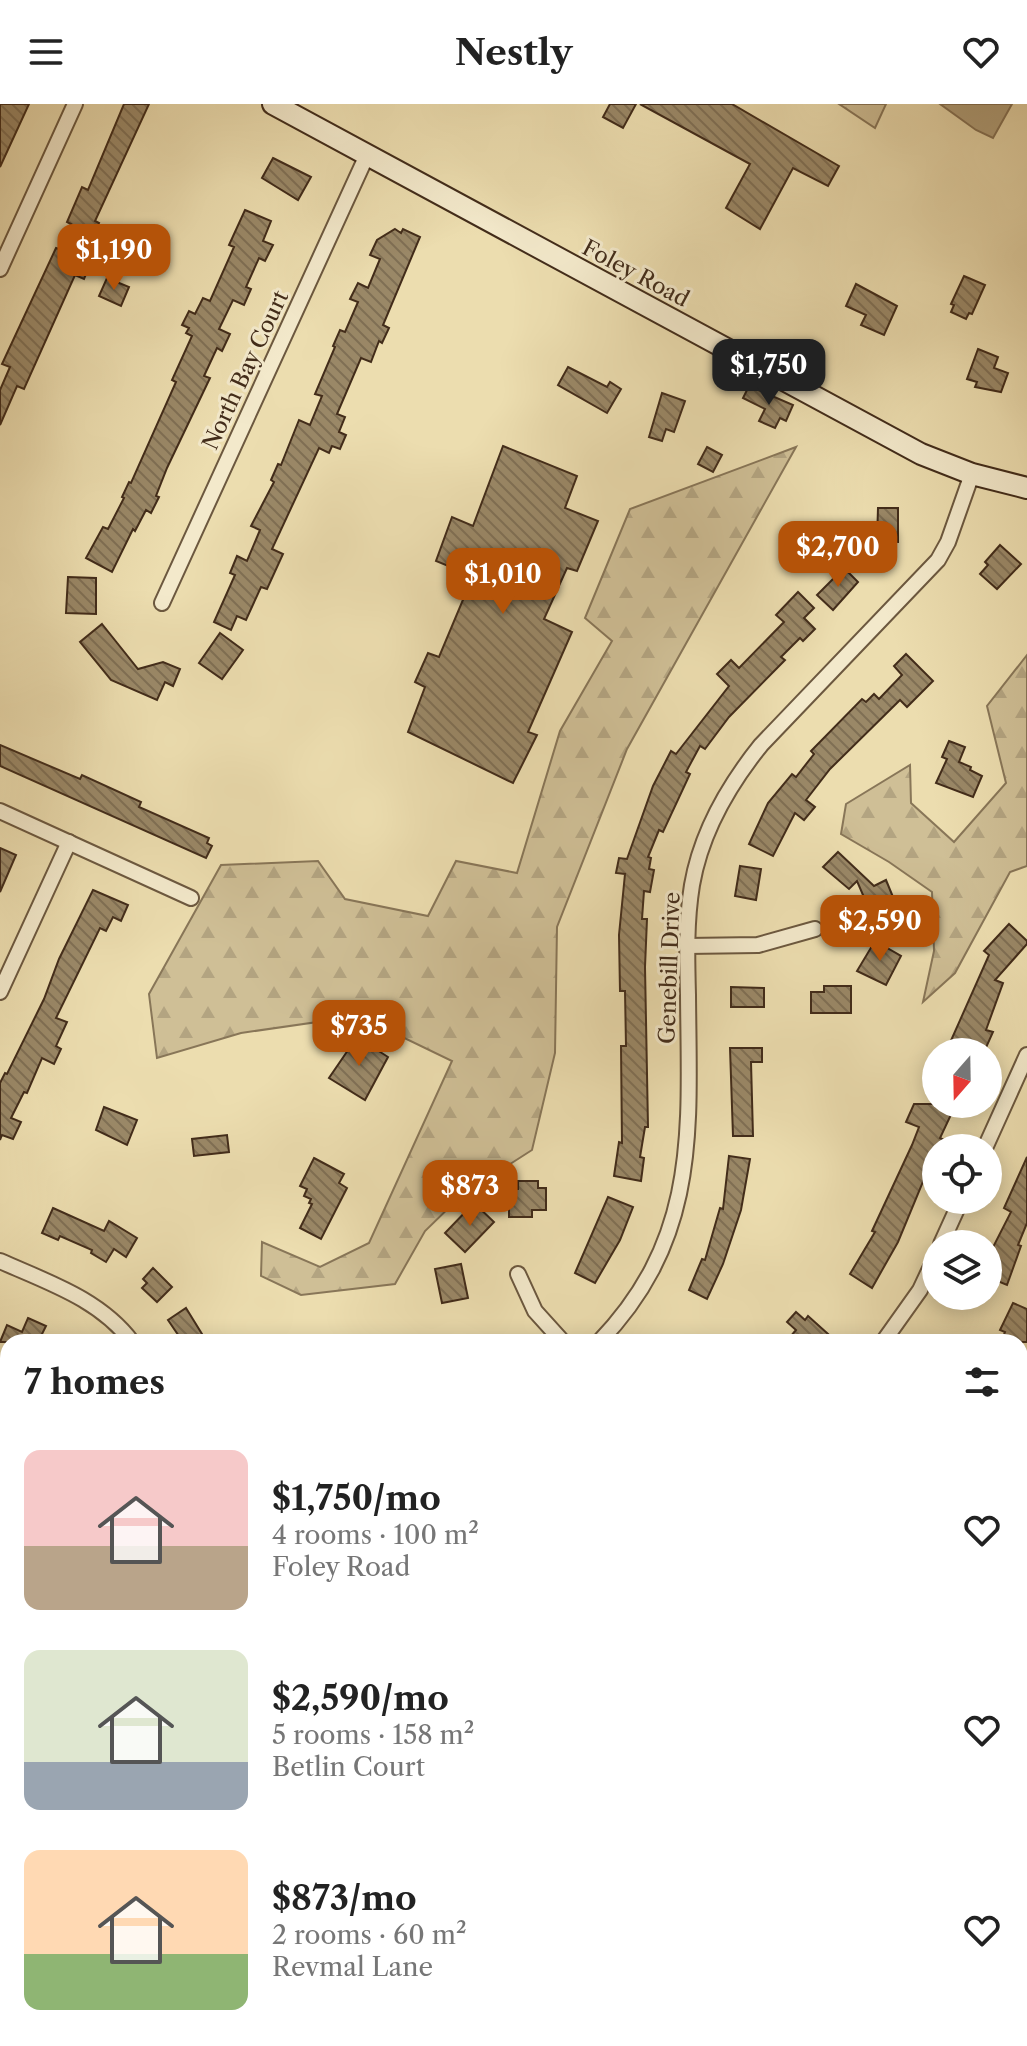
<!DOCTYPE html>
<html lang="en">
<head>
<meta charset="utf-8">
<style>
  :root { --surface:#fff; --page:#f2f2f2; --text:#222; --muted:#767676; --accent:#b45309 }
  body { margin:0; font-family:"Libre Caslon Text",serif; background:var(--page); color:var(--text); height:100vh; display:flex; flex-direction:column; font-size:30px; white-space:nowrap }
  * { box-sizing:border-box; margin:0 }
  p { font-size:26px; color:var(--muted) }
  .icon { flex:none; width:44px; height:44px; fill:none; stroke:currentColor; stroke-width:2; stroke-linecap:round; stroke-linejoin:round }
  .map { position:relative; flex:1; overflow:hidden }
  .side { position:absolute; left:0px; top:1230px; width:1028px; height:712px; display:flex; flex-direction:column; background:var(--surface); border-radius:24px 24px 0 0; box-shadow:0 4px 20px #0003 }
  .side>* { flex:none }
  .needle { width:52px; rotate:200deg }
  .tools { position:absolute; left:922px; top:934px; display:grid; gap:16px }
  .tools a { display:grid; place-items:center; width:80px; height:80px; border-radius:50%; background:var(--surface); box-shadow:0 4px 20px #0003; font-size:40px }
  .price { position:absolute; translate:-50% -68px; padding:0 18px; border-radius:16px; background:var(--accent); color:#fff; font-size:26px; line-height:52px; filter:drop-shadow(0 2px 4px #0008) }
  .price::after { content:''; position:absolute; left:50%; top:48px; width:24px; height:18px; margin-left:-12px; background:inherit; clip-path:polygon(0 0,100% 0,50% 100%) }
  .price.active { background:#222; color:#fff }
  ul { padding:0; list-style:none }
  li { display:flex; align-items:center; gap:24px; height:200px; padding:0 24px }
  li span { display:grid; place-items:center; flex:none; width:224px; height:160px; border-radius:16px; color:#555 }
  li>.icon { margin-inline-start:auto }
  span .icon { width:96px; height:96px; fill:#fffc; stroke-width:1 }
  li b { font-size:34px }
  h2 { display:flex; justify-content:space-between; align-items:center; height:96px; padding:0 24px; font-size:34px }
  header { display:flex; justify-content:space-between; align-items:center; height:104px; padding:0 24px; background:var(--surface); font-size:36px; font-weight:700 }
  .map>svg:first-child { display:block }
</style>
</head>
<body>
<header><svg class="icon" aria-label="menu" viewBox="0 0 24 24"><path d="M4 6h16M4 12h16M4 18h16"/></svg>Nestly<svg class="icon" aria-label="heart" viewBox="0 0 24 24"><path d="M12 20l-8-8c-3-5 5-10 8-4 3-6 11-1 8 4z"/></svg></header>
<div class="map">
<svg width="1027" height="1942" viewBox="0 0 1027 1942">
  <defs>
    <pattern id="forest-firs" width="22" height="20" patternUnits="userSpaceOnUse" patternTransform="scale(2)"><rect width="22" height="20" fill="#cfbf96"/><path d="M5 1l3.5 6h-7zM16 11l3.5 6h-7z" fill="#b3a481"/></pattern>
    <pattern id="building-back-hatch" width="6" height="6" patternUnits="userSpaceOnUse" patternTransform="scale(2)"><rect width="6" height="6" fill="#9a8867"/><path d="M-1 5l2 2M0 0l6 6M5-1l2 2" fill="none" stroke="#7f6f54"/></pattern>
  </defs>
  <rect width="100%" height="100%" fill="#ecddaf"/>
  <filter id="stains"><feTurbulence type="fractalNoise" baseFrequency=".0025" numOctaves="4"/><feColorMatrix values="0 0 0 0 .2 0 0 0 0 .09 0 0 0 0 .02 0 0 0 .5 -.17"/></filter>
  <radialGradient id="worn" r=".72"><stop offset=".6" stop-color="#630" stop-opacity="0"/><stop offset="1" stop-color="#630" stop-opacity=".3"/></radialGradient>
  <!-- forest -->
  <g fill="url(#forest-firs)" stroke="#887658" stroke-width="2">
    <path d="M839,0H886L875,24Z"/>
    <path d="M796,343L627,645L557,823L555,949L532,1046L462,1091L425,1127L395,1180L301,1191L261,1172L262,1138L320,1163L369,1139L452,957L359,912L241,929L157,954L149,890L221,761L318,757L345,795L428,812L456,757L517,769L560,627L612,537L585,514L630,405Z"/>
    <path d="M1027,551V762L1010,768L955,869L923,898L934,847L932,788L889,758L841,730L846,700L910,661L911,699L954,738L1006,679L987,602Z"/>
    <path d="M0,1285L8,1290V1357L0,1363Z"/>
    <path d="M1020,1621L1027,1623V1697L1020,1686Z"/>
    <path d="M1027,1876V1942H988L993,1934H1020V1894Z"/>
    <path d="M0,1902L8,1906V1934H42L50,1942H0Z"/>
    <path d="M123,1934H308L315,1940L320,1934H932L927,1942H89Z"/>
  </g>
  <!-- water -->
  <path fill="#b2a17c" stroke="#857255" stroke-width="2" d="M940,0H1012L993,34L976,26Z"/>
  <!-- building -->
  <g fill="url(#building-back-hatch)" stroke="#422c1a" stroke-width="2">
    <path d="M0,0H29L0,63Z"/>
    <path d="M124,0H149L95,117L99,119L80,156L90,161L84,175L75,171L24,285L17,282L0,321V286L10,263L2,260L56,144L59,145L71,120L67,118L82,83L88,86Z"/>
    <path d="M610,0H636L623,24L603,13Z"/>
    <path d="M640,0H732L839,62L828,82L793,64L760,125L726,104L750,60Z"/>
    <path d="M273,54L311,73L298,96L262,74Z"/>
    <path d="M245,106L271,117L263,137L273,141L265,157L259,154L246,183L251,185L244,201L233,196L219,225L230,230L222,247L217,244L204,272L210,274L167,364L156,392L159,393L151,409L146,406L135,427L133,425L112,468L86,454L103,423L108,425L124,394L122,393L129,378L131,379L176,278L172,276L192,232L186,229L189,224L182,221L189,207L195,210L203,194L210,197L234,143L229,141Z"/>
    <path d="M395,125L401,129L403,125L420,133L383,221L389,224L382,239L379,237L371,258L361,254L337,310L345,313L339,328L346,331L340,345L332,342L329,349L319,344L272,445L283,450L267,485L261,483L246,516L237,512L231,526L214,518L235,471L230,469L237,452L247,457L260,426L251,422L274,378L271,376L278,360L281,361L299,316L310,321L322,292L315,290L335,243L333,242L340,226L345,228L358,198L350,195L358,179L368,184L380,155L370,151L377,136Z"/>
    <path d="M964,172L985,181L972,210L969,209L966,215L951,208L954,201L951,200Z"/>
    <path d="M107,174L129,183L121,202L99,192Z"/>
    <path d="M856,180L897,202L884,231L861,221L866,211L846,202Z"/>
    <path d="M978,245L998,253L994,264L1008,269L1001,288L975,283L977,278L967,275Z"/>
    <path d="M568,263L607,283L610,278L621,285L607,309L558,281Z"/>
    <path d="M749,282L793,301L786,317L780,314L775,324L759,317L765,305L743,294Z"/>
    <path d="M662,289L685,297L674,328L666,325L662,337L649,333Z"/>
    <path d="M503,342L577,372L565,404L598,417L577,467L567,464L544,515L572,528L528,628L537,631L513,679L408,628L425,583L415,578L428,549L439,553L473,472L436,457L452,413L473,422Z"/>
    <path d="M707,343L722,351L713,368L698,360Z"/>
    <path d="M878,404H898V438L877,437Z"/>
    <path d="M1000,441L1021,460L997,485L980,470L988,461L985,458Z"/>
    <path d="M844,464L858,478L833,506L817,491Z"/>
    <path d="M68,473L96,474V510L66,509Z"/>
    <path d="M798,488L814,504L804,514L815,525L803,537L800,534L781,553L785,556L729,613L705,645L700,642L686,668L690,670L663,728L659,726L648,753L651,754L649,765L654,766L650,788L644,787L642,815H647L645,863L648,1023H645L640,1053L644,1054L641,1077L614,1072L619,1038L622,1039L621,942H626L625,887H620L619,831L625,770L616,769L619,754L627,755L653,682L671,647L676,650L729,582L717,570L731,556L739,564L784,518L776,511Z"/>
    <path d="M102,520L138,565L163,558L180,565L173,582L165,578L157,596L111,576L80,538Z"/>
    <path d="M220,529L243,546L222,575L199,559Z"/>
    <path d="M906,550L933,577L907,603L900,596L830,665L806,696L815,703L804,716L795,709L773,752L749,740L768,699L792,670L796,673L814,650L811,647L862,595L866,598L874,590L879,595L902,571L894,562Z"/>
    <path d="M949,637L965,643L959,658L971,663L970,666L982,672L973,693L936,679L947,655L942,653Z"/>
    <path d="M0,641L80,675L82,671L141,698L139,703L209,734L207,739L212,742L206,754L0,662Z"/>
    <path d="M0,744L16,751L0,788Z"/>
    <path d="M838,748L874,782L886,776L902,815L878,826L857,777L849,785L823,763Z"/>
    <path d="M740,762L761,765L756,796L735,792Z"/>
    <path d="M93,786L128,801L121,817L113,813L106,827L100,824L56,914L67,918L56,942L61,945L54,960L42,954L27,989L24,988L11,1014L21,1018L13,1035L2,1031L0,1036V979L5,969L7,970L44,895L59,855Z"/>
    <path d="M1009,820L1027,837V840L995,876L1003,879L986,926L993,928L984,948H965L949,941L989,851L984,847Z"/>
    <path d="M875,837L901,852L886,881L857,867Z"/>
    <path d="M824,882H851V909H811V888H824Z"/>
    <path d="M731,883L764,884V903H731Z"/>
    <path d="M357,933L388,953L365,996L329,974Z"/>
    <path d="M730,944H762V958H751L753,1032H733Z"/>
    <path d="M914,1000H956L940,1034L944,1036L940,1044H936V1052L934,1051L898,1138L872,1184L850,1170L875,1128L872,1127L912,1041L919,1023L906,1018Z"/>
    <path d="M104,1003L137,1016L127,1041L96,1026Z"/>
    <path d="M227,1031L229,1048L194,1052L192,1035Z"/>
    <path d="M729,1052L750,1055L741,1106L723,1160L707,1195L689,1186L702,1155L705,1156L720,1104L723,1105Z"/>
    <path d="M1027,1053V1119L1018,1141L1021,1142L1007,1181L988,1173V1153L1011,1108L1004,1104Z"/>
    <path d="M314,1054L344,1070L339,1079L347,1084L321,1135L300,1124L312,1100L309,1099L311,1095L304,1092L307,1085L300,1082Z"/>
    <path d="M518,1077H538V1084H546V1106H532V1113H509V1085H518Z"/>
    <path d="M608,1093L633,1103L620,1136L595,1179L575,1169Z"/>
    <path d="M474,1099L494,1118L465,1148L445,1129Z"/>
    <path d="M53,1104L104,1127L109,1117L137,1134L126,1153L114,1145L106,1158L91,1149L92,1146L60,1132L58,1136L42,1129Z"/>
    <path d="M461,1160L468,1194L442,1199L435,1165Z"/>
    <path d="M153,1164L172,1183L157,1198L142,1184L147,1179L143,1175Z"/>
    <path d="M1013,1199L1027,1205V1238H1001L1005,1228L1000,1226Z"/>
    <path d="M186,1204L202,1230L190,1238H183L168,1216Z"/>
    <path d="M796,1208L805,1216L808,1212L837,1238H798L791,1232L796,1226L787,1218Z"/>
    <path d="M28,1214L46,1222L39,1236L44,1238H0L7,1221L22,1228Z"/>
  </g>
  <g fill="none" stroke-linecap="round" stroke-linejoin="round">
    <!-- street casing -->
    <g stroke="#6c583f" stroke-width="18">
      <g id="street">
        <path d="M0,165L75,0"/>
        <path d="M162,499L367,51"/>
        <path d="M0,707L191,794"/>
        <path d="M687,842L758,841L815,825"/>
        <path d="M0,888L69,738"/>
        <path d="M985,1044L1027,951"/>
        <path d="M941,1140L961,1096"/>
        <path d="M0,1157C47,1178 100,1195 132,1238"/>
        <path d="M518,1170L535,1207L563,1238"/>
        <path d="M599,1238C700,1133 689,1025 688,891C687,854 686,818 692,781C701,729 728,682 761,641L938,456L948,438L972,370"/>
        <path d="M883,1238L920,1186L936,1152"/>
        <path d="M1020,1476L1027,1479"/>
        <path d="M0,1614L8,1597"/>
        <path d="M0,1781L8,1785"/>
      </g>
    </g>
    <!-- secondary casing -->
    <g stroke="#422c1a" stroke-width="24">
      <path id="secondary" d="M273,0L921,350L972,370L1027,384"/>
    </g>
    <!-- street -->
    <use href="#street" stroke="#f3e9cb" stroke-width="14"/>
    <!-- secondary -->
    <use href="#secondary" stroke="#f3e9cb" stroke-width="20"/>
  </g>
  <g text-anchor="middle" stroke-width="6" stroke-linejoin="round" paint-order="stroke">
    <!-- street labels -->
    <g font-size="22" fill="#422c1a" stroke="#f3e9cb">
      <text transform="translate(636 169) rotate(28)" y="8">Foley Road</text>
      <text transform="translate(245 266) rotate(-65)" y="8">North Bay Court</text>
      <text transform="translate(669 864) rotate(-88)" y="8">Genebill Drive</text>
    </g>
  </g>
  <rect width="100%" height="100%" filter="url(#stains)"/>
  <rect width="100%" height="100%" fill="url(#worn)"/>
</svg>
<div class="tools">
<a><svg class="needle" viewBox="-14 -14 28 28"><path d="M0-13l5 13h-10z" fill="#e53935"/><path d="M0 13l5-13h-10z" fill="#767676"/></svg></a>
<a><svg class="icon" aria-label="locate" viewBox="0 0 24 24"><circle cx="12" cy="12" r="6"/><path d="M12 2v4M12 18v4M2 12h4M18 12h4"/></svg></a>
<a><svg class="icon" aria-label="layers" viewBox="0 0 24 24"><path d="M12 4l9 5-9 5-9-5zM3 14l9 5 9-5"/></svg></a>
</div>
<b class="price" style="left:114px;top:188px">$1,190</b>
<b class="price active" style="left:769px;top:303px">$1,750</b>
<b class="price" style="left:838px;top:485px">$2,700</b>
<b class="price" style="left:503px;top:512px">$1,010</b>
<b class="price" style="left:880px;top:859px">$2,590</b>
<b class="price" style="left:359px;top:964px">$735</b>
<b class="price" style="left:470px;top:1124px">$873</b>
<section class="side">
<h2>7 homes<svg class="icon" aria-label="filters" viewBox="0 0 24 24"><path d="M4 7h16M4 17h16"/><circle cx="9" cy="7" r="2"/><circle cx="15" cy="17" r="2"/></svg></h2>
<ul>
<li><span style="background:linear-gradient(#f6c9c9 60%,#b9a48a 0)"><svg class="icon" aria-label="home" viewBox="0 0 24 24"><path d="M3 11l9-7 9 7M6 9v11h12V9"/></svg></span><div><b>$1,750/mo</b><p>4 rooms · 100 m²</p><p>Foley Road</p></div><svg class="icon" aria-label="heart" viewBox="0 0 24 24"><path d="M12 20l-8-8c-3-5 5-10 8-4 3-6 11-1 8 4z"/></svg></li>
<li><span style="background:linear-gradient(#dfe7d0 70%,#9aa5b1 0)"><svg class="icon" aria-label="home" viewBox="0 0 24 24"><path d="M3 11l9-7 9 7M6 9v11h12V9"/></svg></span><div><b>$2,590/mo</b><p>5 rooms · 158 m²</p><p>Betlin Court</p></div><svg class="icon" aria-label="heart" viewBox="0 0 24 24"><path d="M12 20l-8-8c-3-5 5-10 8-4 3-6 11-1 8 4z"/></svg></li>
<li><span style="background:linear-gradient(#ffd9b3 65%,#8fb573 0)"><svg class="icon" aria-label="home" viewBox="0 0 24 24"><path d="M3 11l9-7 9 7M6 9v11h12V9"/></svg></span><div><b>$873/mo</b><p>2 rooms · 60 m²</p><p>Revmal Lane</p></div><svg class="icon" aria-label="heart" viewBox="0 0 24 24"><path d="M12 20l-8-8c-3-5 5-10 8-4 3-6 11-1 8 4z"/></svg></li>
</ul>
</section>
</div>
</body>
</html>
